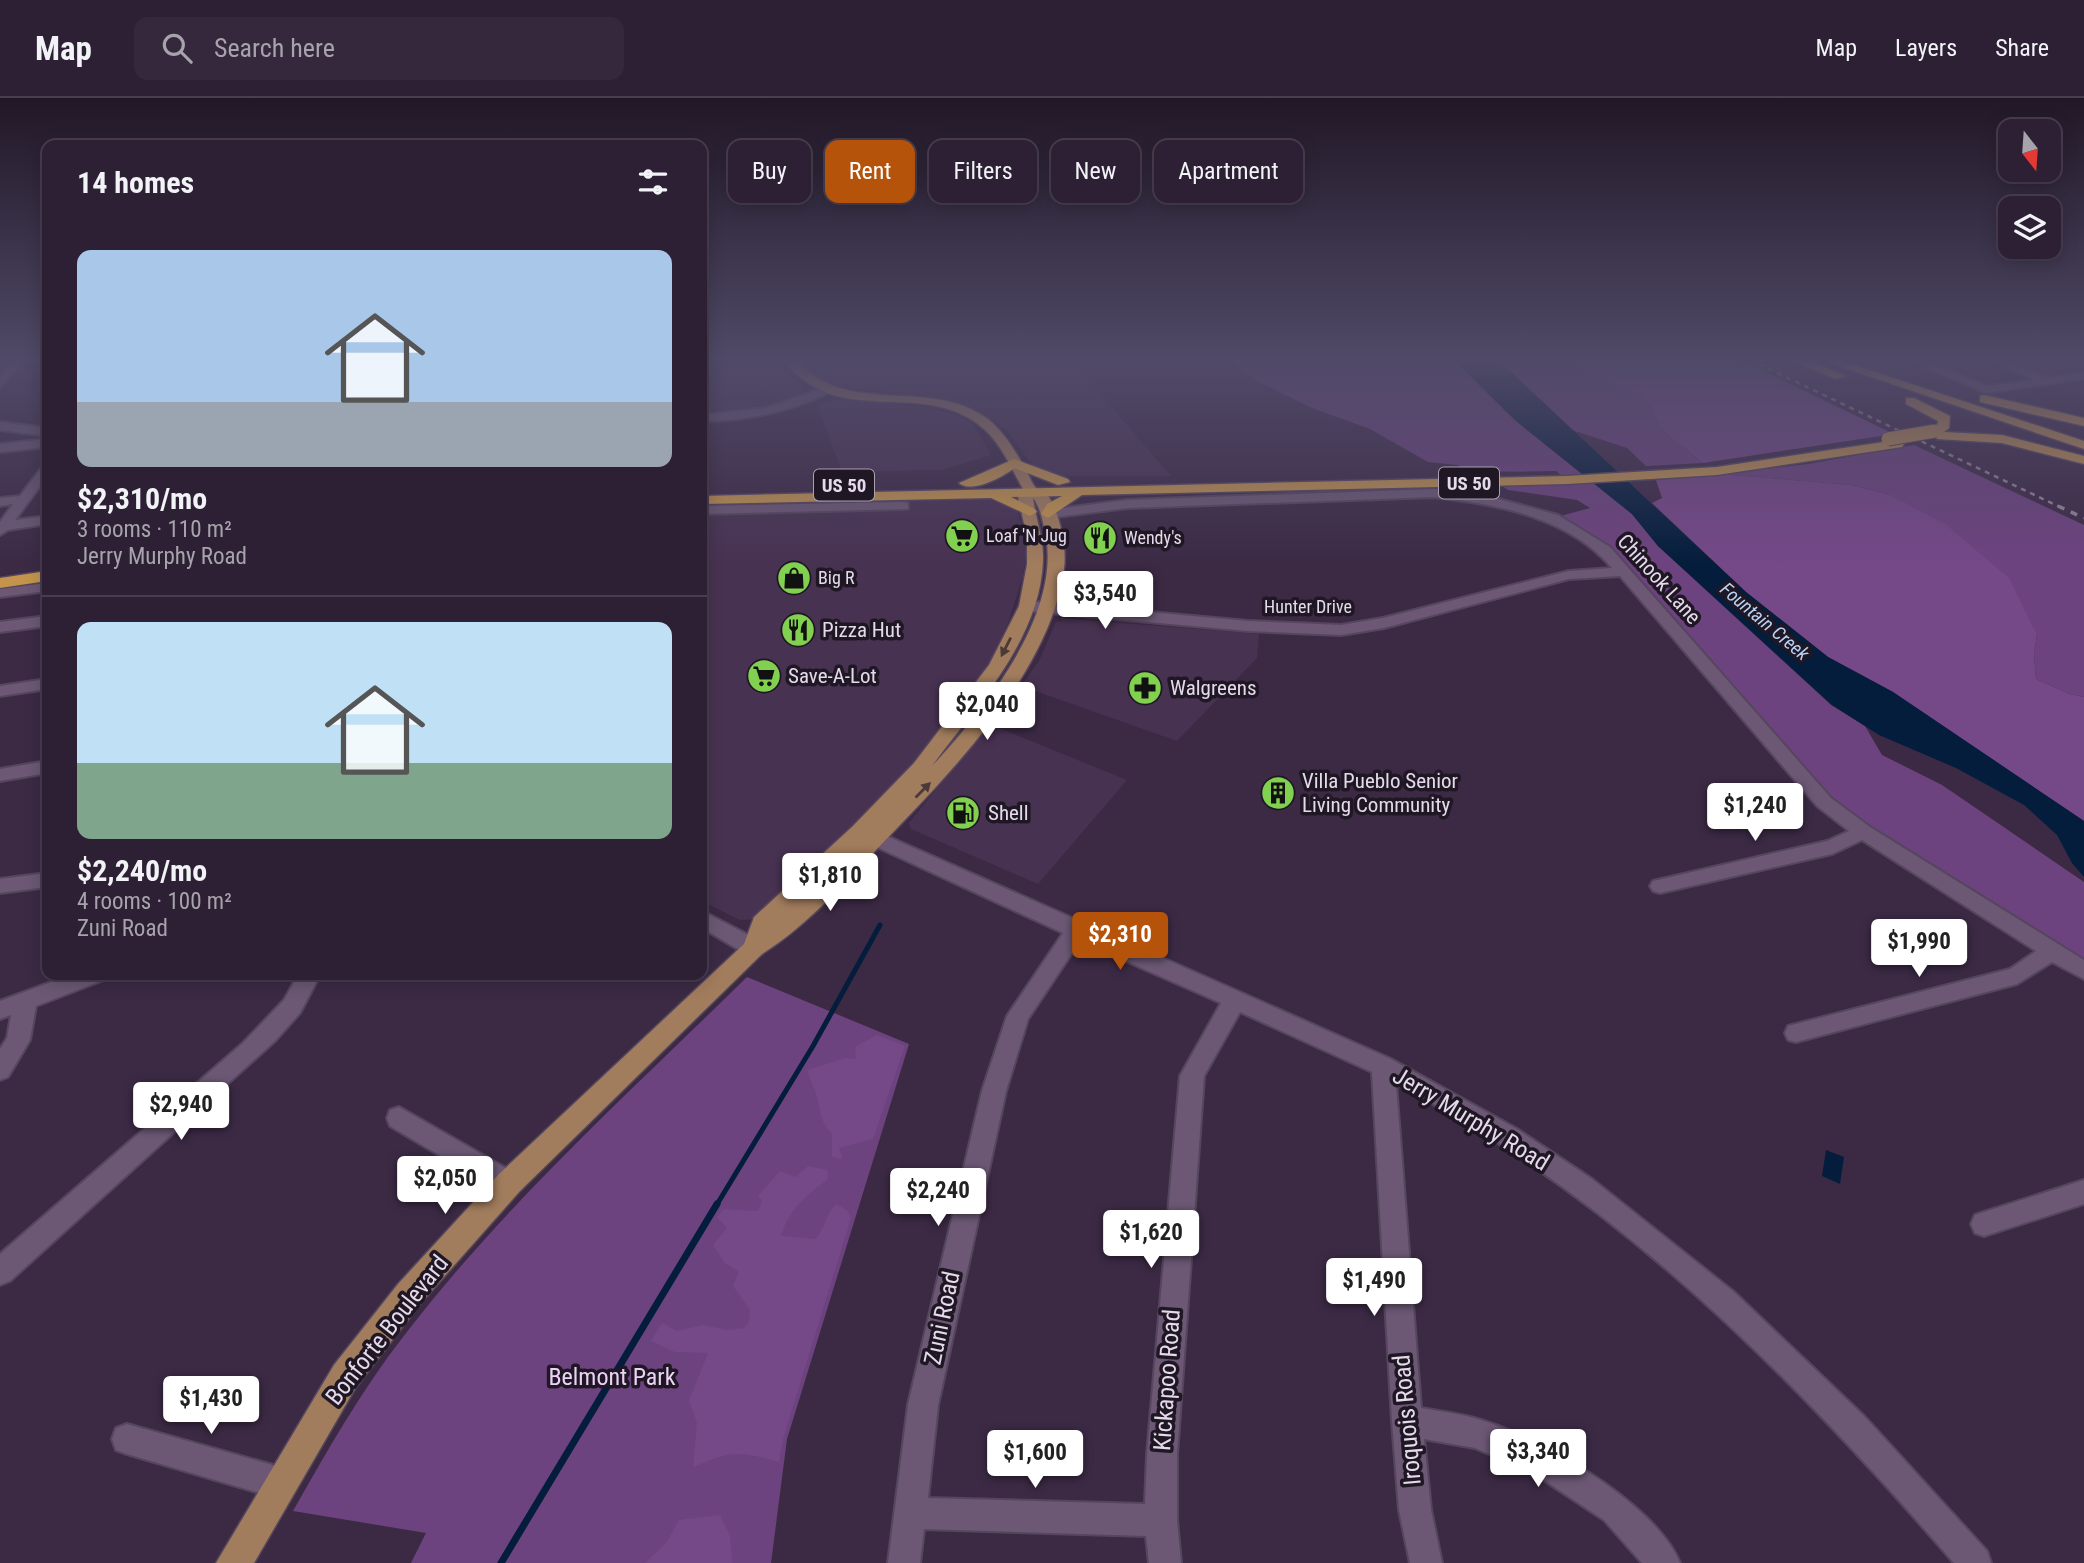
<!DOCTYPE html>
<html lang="en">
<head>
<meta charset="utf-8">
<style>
  :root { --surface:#2d2034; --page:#35283c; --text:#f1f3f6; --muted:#a7a3ac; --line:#483e4f; --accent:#b45309 }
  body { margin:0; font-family:"Roboto Condensed",sans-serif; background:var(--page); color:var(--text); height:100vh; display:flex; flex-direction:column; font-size:26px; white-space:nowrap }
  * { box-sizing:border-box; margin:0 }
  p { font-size:23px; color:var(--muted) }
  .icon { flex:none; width:38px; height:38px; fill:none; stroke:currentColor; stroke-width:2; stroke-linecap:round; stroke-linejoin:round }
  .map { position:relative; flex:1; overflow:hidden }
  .details { position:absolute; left:42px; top:42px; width:665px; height:840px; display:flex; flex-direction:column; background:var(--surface); border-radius:14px; box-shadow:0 4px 18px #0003,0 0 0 2px var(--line) }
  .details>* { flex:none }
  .guide { position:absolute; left:728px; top:42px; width:665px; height:63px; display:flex; gap:14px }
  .needle { width:46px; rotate:163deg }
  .controls { position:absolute; left:1998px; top:21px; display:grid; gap:14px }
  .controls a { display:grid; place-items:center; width:63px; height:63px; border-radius:14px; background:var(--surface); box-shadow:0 4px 18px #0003,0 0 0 2px var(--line); font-size:35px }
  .price { position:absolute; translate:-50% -60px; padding:0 16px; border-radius:7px; background:#fff; color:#222; font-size:23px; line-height:46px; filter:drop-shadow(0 2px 4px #0008) }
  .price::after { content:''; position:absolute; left:50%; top:42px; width:21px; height:16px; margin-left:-10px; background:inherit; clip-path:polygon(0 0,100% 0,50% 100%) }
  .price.active { background:var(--accent); color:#fff }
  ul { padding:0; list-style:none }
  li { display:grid; align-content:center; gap:14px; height:371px; padding:0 35px }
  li+li { border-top:2px solid var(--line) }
  li span { display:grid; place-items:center; height:217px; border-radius:14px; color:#555 }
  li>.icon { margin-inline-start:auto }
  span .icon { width:126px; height:126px; fill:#fffc; stroke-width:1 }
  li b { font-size:30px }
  h2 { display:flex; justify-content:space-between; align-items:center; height:84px; padding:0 35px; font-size:30px }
  .tag { padding:0 24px; border-radius:14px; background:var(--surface); box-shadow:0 4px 18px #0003,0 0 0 2px var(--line); font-size:24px; line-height:63px }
  .tag.active { background:var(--accent); color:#fff }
  header { display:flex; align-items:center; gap:42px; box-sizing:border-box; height:98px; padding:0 35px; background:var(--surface); border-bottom:2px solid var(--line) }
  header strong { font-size:33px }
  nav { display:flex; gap:38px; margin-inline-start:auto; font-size:24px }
  .search { width:490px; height:63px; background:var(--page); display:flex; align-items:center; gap:18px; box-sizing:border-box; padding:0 24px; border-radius:14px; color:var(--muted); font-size:26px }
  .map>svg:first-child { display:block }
</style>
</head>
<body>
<header>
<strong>Map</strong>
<div class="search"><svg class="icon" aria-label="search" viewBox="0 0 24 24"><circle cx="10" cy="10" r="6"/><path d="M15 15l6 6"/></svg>Search here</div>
<nav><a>Map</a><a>Layers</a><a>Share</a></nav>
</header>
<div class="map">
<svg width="2084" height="1465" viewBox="0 0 2084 1465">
  <rect width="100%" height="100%" fill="#3c2a45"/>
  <!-- built -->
  <g fill="#483252">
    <path d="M819,262H1071L1171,378H1060L1034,369L1007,333L982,314L936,301L835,288L821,284L804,271L803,266Z"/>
    <path d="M781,264L786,276L802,288V297L769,310L702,316V273Z"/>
    <path d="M843,300L932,310L960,318L971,324L991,357L942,372L842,374L817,306Z"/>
    <path d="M986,401L1001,402L1018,413L1027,452L1023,478L1009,522L987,571L924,657L890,694L754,821L740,822L702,803V407Z"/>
    <path d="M1061,520L1259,536L1257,560L1177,643L1021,588L1039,563L1056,524L1062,523Z"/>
    <path d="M989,626L1127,682L1038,786L911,731L909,725Z"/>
  </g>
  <!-- green -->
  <g fill="#6d437f">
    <path d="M1231,262H1454L1516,323L1632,416L1658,448L1831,607L1865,628L1882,657L1942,687L2084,784V869L1839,711L1626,465L1592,438L1557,419L1590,410L1577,402L1508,392L1502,388L1570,385L1556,373L1475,374L1457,367L1428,364L1370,331L1312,310L1257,283Z"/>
    <path d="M1498,262H1562L1588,279L1639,296L1652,310L1660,331L1703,365L1646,368L1627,350L1572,332Z"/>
    <path d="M1914,347L2084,427V599L2070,596L2036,581L2034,556L2037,537L1888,396L1851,387L1721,376L1808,366Z"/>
    <path d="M747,879L909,946L787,1341L771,1465H411L426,1435L293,1413C327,1353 361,1293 403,1239C504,1107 629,995 747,879Z"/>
  </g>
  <!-- forest -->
  <g fill="#754888">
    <path d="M1562,262H1740L1894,336L1703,365L1660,331L1652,310L1639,296L1588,279Z"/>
    <path d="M1721,376L1851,387L1888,396L1945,426L2009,480L2037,537L2034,556L2036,581L2070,596L2084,599V723L1893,594L1828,559L1746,494L1652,405L1662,400L1656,382Z"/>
    <path d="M877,937L905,948L873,1041L839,1050L843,1061L832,1059V1035C820,1024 821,1014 817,999C815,989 809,983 808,972L845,960L856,961L855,949Z"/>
    <path d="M808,1068L827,1072L828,1081C806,1098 789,1111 781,1138L816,1141C825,1129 826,1116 836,1106L847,1112L851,1120L783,1341L779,1364C740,1353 732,1352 693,1369L697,1325L689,1303L708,1255L675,1254L651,1243L662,1225L677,1233L703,1227L727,1232L744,1230L749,1224L750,1212L733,1188L739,1174L725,1165L713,1147L727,1130L717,1119L724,1111L758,1113L762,1103L758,1098L780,1073L795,1079Z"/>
    <path d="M720,1417L730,1438L732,1465H645L666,1445L679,1422Z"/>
  </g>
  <!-- water -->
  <g fill="#041d3c">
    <path d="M1454,262H1498L1746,494L1828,559L1893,594L2084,723V779L2072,765L2057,737L2024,707L1956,670L1879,637L1832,607L1658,448L1632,416L1516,323Z"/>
    <path d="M1826,1052L1844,1059L1840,1086L1822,1078Z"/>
  </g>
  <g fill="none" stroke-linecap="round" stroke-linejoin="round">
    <!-- stream-far1 -->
    <path stroke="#041d3c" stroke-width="5" d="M716,1108L813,948L880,827"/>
    <!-- stream -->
    <path stroke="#041d3c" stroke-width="7" d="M501,1465L717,1106"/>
    <!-- minor casing -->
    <g stroke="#55465d" stroke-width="4">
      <g id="minor">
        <path d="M14,262H25L0,289V279Z"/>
        <path d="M1910,262H1925L1986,288L2034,282L1989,262H2004L2048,280L2084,275V281L1985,295Z"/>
        <path d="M826,289L830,290V294C789,314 747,323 702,323V317L766,310Z"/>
        <path d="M0,324L47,330V338L0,332Z"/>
        <path d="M47,341V349L0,354V346Z"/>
        <path d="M47,367V379L15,422L47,418V426L8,432L0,437V424L13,406L0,408V400L20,398L43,368Z"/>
        <path d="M1434,391L1480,396L1558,417L1610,449L1831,700L1870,729L2084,862V881L2052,864L2017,886L1796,944L1788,942L1785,935L1788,928L2010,871L2036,853L1862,742L1832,756L1660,795L1653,793L1650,788L1653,783L1827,743L1849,733L1817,708L1620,478L1569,481L1384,530L1341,537L1248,533L1027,513L1019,508L1027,503L1248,523L1341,527L1383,520L1569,473L1612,470C1569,419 1497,406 1434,399L1127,410L1048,420L1041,416L1048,412L1127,402Z"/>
        <path d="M903,404L908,405V411L702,416V408Z"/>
        <path d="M47,485V493L0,499V491Z"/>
        <path d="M47,518V528L0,534V524Z"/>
        <path d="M47,581V591L0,598V588Z"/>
        <path d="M47,663V675L0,683V671Z"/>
        <path d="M862,727L1391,961L1517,1031L1592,1081L1734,1194L1865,1319L1987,1453L1991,1465H1954C1794,1280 1616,1099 1396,986L1421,1310C1438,1313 1457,1315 1474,1320C1535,1336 1656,1405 1680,1465H1642L1604,1422L1533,1375L1475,1350L1424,1341L1431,1412L1442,1465H1410L1399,1412L1392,1323L1372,974L1240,914L1204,978L1177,1357V1422L1181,1465H1149L1146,1438L924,1431L920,1465H888L908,1307L982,993L1007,918L1063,835L855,739L852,734L855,729ZM1080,843L1221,905L1180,978L1147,1357L1145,1406L928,1400L938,1307L1006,993L1028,921Z"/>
        <path d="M47,775V789L0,795V781Z"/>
        <path d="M702,813L762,844L765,850L762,856H746L702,830Z"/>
        <path d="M70,877H104L101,883L36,908L30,942L8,979L0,982V951L7,940L11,917L0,921V903Z"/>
        <path d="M298,877H320L300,915L276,942L10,1183L0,1187V1156L243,945L284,902Z"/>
        <path d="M399,1009L518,1077L522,1085L518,1093L509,1097L500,1093L390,1028L387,1020L390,1012Z"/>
        <path d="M2084,1082V1106L1984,1138L1975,1135L1971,1126L1975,1117L1984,1114Z"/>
        <path d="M127,1326L280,1369L291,1374L296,1385L291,1396L280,1401L127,1356L116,1352L112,1341L116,1330Z"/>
      </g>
    </g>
    <!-- major casing -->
    <g stroke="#55465d" stroke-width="3">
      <path id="major" d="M784,262H796C846,320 930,278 988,321C1004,334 1016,354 1026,372C1029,377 1032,386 1036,390C1040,394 1046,394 1049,399C1060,417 1067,450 1064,471C1050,577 946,679 875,753C840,790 805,829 762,856L519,1094L420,1206L356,1289L254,1465H216L334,1267L398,1186L499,1076L744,846L754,819L853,728L914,665L989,567L1019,508L1027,466V438L1018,400L1024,393C1011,370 1000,342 978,326C918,281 837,332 784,262ZM1033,400C1039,407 1042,420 1044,429C1066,512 985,611 932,668C976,608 1040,542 1043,463C1044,441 1036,422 1033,400Z"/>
    </g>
    <!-- highway casing -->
    <g stroke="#55465d" stroke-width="3">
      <g id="highway">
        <path d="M1790,262H1808L1846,278L1836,281Z"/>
        <path d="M1821,262H1839L2084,343V351Z"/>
        <path d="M1984,297L2084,320V328L1980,304V298Z"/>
        <path d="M1906,300H1914L1950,318L1949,330L1944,334L2002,337L2084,358V366L2002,345L1937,341L1936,337L1928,333L1937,328L1938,323L1906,306Z"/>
        <path d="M1897,342L1904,346L1902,349L1717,377L1567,386L1082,397L1048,420L1041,416L1047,406L1062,398L1011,399L1035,411L1037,414L1030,418L991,400L702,406V398L1567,378L1717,369Z"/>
        <path d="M1014,361L1068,381L1070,384L1058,387L1015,370C1002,379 972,396 959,385Z"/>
        <path d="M47,473V483L0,490V480Z"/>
      </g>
    </g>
    <!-- minor -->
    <use href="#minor" fill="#6c5875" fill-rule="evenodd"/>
    <!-- major -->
    <use href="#major" fill="#a17c5d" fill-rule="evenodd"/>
    <!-- highway -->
    <use href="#highway" fill="#c4944d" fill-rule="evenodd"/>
    <!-- rail-far1 -->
    <path stroke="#94869b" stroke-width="2.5" stroke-dasharray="5 5" stroke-linecap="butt" d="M1750,262L2062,410"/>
    <!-- rail -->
    <path stroke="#94869b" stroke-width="3.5" stroke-dasharray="7 7" stroke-linecap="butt" d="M2058,408L2084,420"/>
    <!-- highway-bridge casing -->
    <g stroke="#55465d" stroke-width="15" stroke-linecap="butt">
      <path id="highway-bridge" d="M1888,341L1935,333"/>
    </g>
    <!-- highway-bridge -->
    <use href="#highway-bridge" stroke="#c4944d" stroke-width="13"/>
  </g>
  <!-- one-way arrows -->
  <defs><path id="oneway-solid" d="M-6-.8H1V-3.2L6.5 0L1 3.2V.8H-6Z" transform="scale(1.75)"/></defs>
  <g fill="#4c3a37">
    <use href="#oneway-solid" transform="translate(1006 549) rotate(117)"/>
    <use href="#oneway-solid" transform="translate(923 692) rotate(-45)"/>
  </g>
  <!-- sky -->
  <linearGradient id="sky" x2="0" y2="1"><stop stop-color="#211726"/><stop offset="0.56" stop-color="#504a68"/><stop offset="1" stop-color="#504a68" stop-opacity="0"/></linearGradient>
  <rect width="2084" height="467" fill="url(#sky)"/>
  <!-- icons -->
  <defs>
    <g id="supermarket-disc" transform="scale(1.75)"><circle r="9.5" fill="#82d04f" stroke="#1f1723"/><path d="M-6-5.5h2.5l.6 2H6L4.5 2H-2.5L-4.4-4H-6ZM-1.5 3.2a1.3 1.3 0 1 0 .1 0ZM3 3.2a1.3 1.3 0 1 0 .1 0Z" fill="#111"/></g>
    <g id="restaurant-disc" transform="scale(1.75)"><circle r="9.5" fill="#82d04f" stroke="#1f1723"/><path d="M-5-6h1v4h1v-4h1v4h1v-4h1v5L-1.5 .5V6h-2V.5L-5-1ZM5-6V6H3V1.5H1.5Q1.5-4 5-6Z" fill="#111"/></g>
    <g id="shop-disc" transform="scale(1.75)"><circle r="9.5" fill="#82d04f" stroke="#1f1723"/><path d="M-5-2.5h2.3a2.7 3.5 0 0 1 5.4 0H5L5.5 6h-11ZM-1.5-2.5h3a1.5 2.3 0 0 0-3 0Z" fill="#111"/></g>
    <g id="pharmacy-disc" transform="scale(1.75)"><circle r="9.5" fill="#82d04f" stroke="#1f1723"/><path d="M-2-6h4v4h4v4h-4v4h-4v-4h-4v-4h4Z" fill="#111"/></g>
    <g id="building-disc" transform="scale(1.75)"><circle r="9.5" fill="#82d04f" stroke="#1f1723"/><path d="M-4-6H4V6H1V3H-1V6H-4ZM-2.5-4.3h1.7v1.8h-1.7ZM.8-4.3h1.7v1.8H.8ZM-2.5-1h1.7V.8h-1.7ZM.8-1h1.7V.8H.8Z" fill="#111"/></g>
    <g id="fuel-disc" transform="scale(1.75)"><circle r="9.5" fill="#82d04f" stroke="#1f1723"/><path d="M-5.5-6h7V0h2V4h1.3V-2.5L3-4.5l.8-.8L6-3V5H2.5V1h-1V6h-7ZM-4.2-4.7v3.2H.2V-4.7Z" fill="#111"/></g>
  </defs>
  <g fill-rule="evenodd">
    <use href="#supermarket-disc" x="962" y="438"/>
    <use href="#restaurant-disc" x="1100" y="440"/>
    <use href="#shop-disc" x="794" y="480"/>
    <use href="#restaurant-disc" x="798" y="532"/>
    <use href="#supermarket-disc" x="764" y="578"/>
    <use href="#pharmacy-disc" x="1145" y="590"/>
    <use href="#building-disc" x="1278" y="695"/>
    <use href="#fuel-disc" x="963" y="715"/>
  </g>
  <g text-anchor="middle" stroke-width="7" stroke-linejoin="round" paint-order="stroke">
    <!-- far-poi labels -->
    <g font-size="18" fill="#e5daeb" stroke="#1f1723" text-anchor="start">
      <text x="986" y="444">Loaf 'N Jug</text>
      <text x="1124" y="446">Wendy's</text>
      <text x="818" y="486">Big R</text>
    </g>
    <!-- far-street labels -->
    <g font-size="18" fill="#e5daeb" stroke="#1f1723">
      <text x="1308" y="515">Hunter Drive</text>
    </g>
    <!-- shield labels -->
    <g fill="#1f1723" stroke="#aaa0af" stroke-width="2">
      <rect x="1439" y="369.5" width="60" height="31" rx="5"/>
      <rect x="814" y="371.5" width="60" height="31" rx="5"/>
    </g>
    <g font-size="19" font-weight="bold" fill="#e5daeb">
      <text x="1469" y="392">US 50</text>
      <text x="844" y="394">US 50</text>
    </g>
    <!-- far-water labels -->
    <g font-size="19" font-style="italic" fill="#b8d2f5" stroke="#1f1723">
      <text transform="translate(1765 523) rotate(40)" y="7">Fountain Creek</text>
    </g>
    <!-- street labels -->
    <g font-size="21" fill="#e5daeb" stroke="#1f1723">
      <text transform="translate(1659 481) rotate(48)" y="7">Chinook Lane</text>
    </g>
    <!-- poi labels -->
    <g font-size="21" fill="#e5daeb" stroke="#1f1723" text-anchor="start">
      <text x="822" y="539">Pizza Hut</text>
      <text x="788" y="585">Save-A-Lot</text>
      <text x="1170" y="597">Walgreens</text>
      <text x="1302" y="690">Villa Pueblo Senior<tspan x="1302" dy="24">Living Community</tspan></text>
      <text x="988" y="722">Shell</text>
    </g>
    <!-- near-street labels -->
    <g font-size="24" fill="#e5daeb" stroke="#1f1723">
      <text transform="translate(1471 1021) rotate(31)" y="8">Jerry Murphy Road</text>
      <text transform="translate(942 1220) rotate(-78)" y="8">Zuni Road</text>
      <text transform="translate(387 1232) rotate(-52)" y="8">Bonforte Boulevard</text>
      <text transform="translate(1167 1282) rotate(-86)" y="8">Kickapoo Road</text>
      <text transform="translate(1407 1322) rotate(-95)" y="8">Iroquois Road</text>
    </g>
    <!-- near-park labels -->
    <g font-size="24" fill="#ecd2f7" stroke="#1f1723">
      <text x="612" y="1287">Belmont Park</text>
    </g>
  </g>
</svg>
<div class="controls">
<a><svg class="needle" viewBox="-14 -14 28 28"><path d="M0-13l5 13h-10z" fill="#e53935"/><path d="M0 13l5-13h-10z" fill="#a7a3ac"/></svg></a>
<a><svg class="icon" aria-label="layers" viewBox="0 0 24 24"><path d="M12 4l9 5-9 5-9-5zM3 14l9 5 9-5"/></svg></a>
</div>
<b class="price" style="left:1105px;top:533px">$3,540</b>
<b class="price" style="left:987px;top:644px">$2,040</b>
<b class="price" style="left:1755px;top:745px">$1,240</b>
<b class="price" style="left:830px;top:815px">$1,810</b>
<b class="price active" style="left:1120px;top:874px">$2,310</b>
<b class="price" style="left:1919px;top:881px">$1,990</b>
<b class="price" style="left:181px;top:1044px">$2,940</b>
<b class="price" style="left:445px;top:1118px">$2,050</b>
<b class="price" style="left:938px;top:1130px">$2,240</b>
<b class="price" style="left:1151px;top:1172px">$1,620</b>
<b class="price" style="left:1374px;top:1220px">$1,490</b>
<b class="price" style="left:211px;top:1338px">$1,430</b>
<b class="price" style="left:1538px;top:1391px">$3,340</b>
<b class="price" style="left:1035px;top:1392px">$1,600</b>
<div class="guide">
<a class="tag">Buy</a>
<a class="tag active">Rent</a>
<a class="tag">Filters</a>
<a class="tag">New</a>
<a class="tag">Apartment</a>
</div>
<section class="details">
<h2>14 homes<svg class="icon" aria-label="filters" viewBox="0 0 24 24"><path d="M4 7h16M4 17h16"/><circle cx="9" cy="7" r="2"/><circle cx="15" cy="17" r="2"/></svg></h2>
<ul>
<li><span style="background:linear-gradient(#a9c7e8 70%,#9aa5b1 0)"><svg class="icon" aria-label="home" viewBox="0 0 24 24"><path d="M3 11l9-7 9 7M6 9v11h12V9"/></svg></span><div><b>$2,310/mo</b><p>3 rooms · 110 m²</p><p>Jerry Murphy Road</p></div></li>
<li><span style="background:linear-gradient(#bfe0f5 65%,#7fa58c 0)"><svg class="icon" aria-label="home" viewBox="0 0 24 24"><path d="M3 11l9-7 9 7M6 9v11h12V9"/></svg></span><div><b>$2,240/mo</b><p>4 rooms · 100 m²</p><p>Zuni Road</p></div></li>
</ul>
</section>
</div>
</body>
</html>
